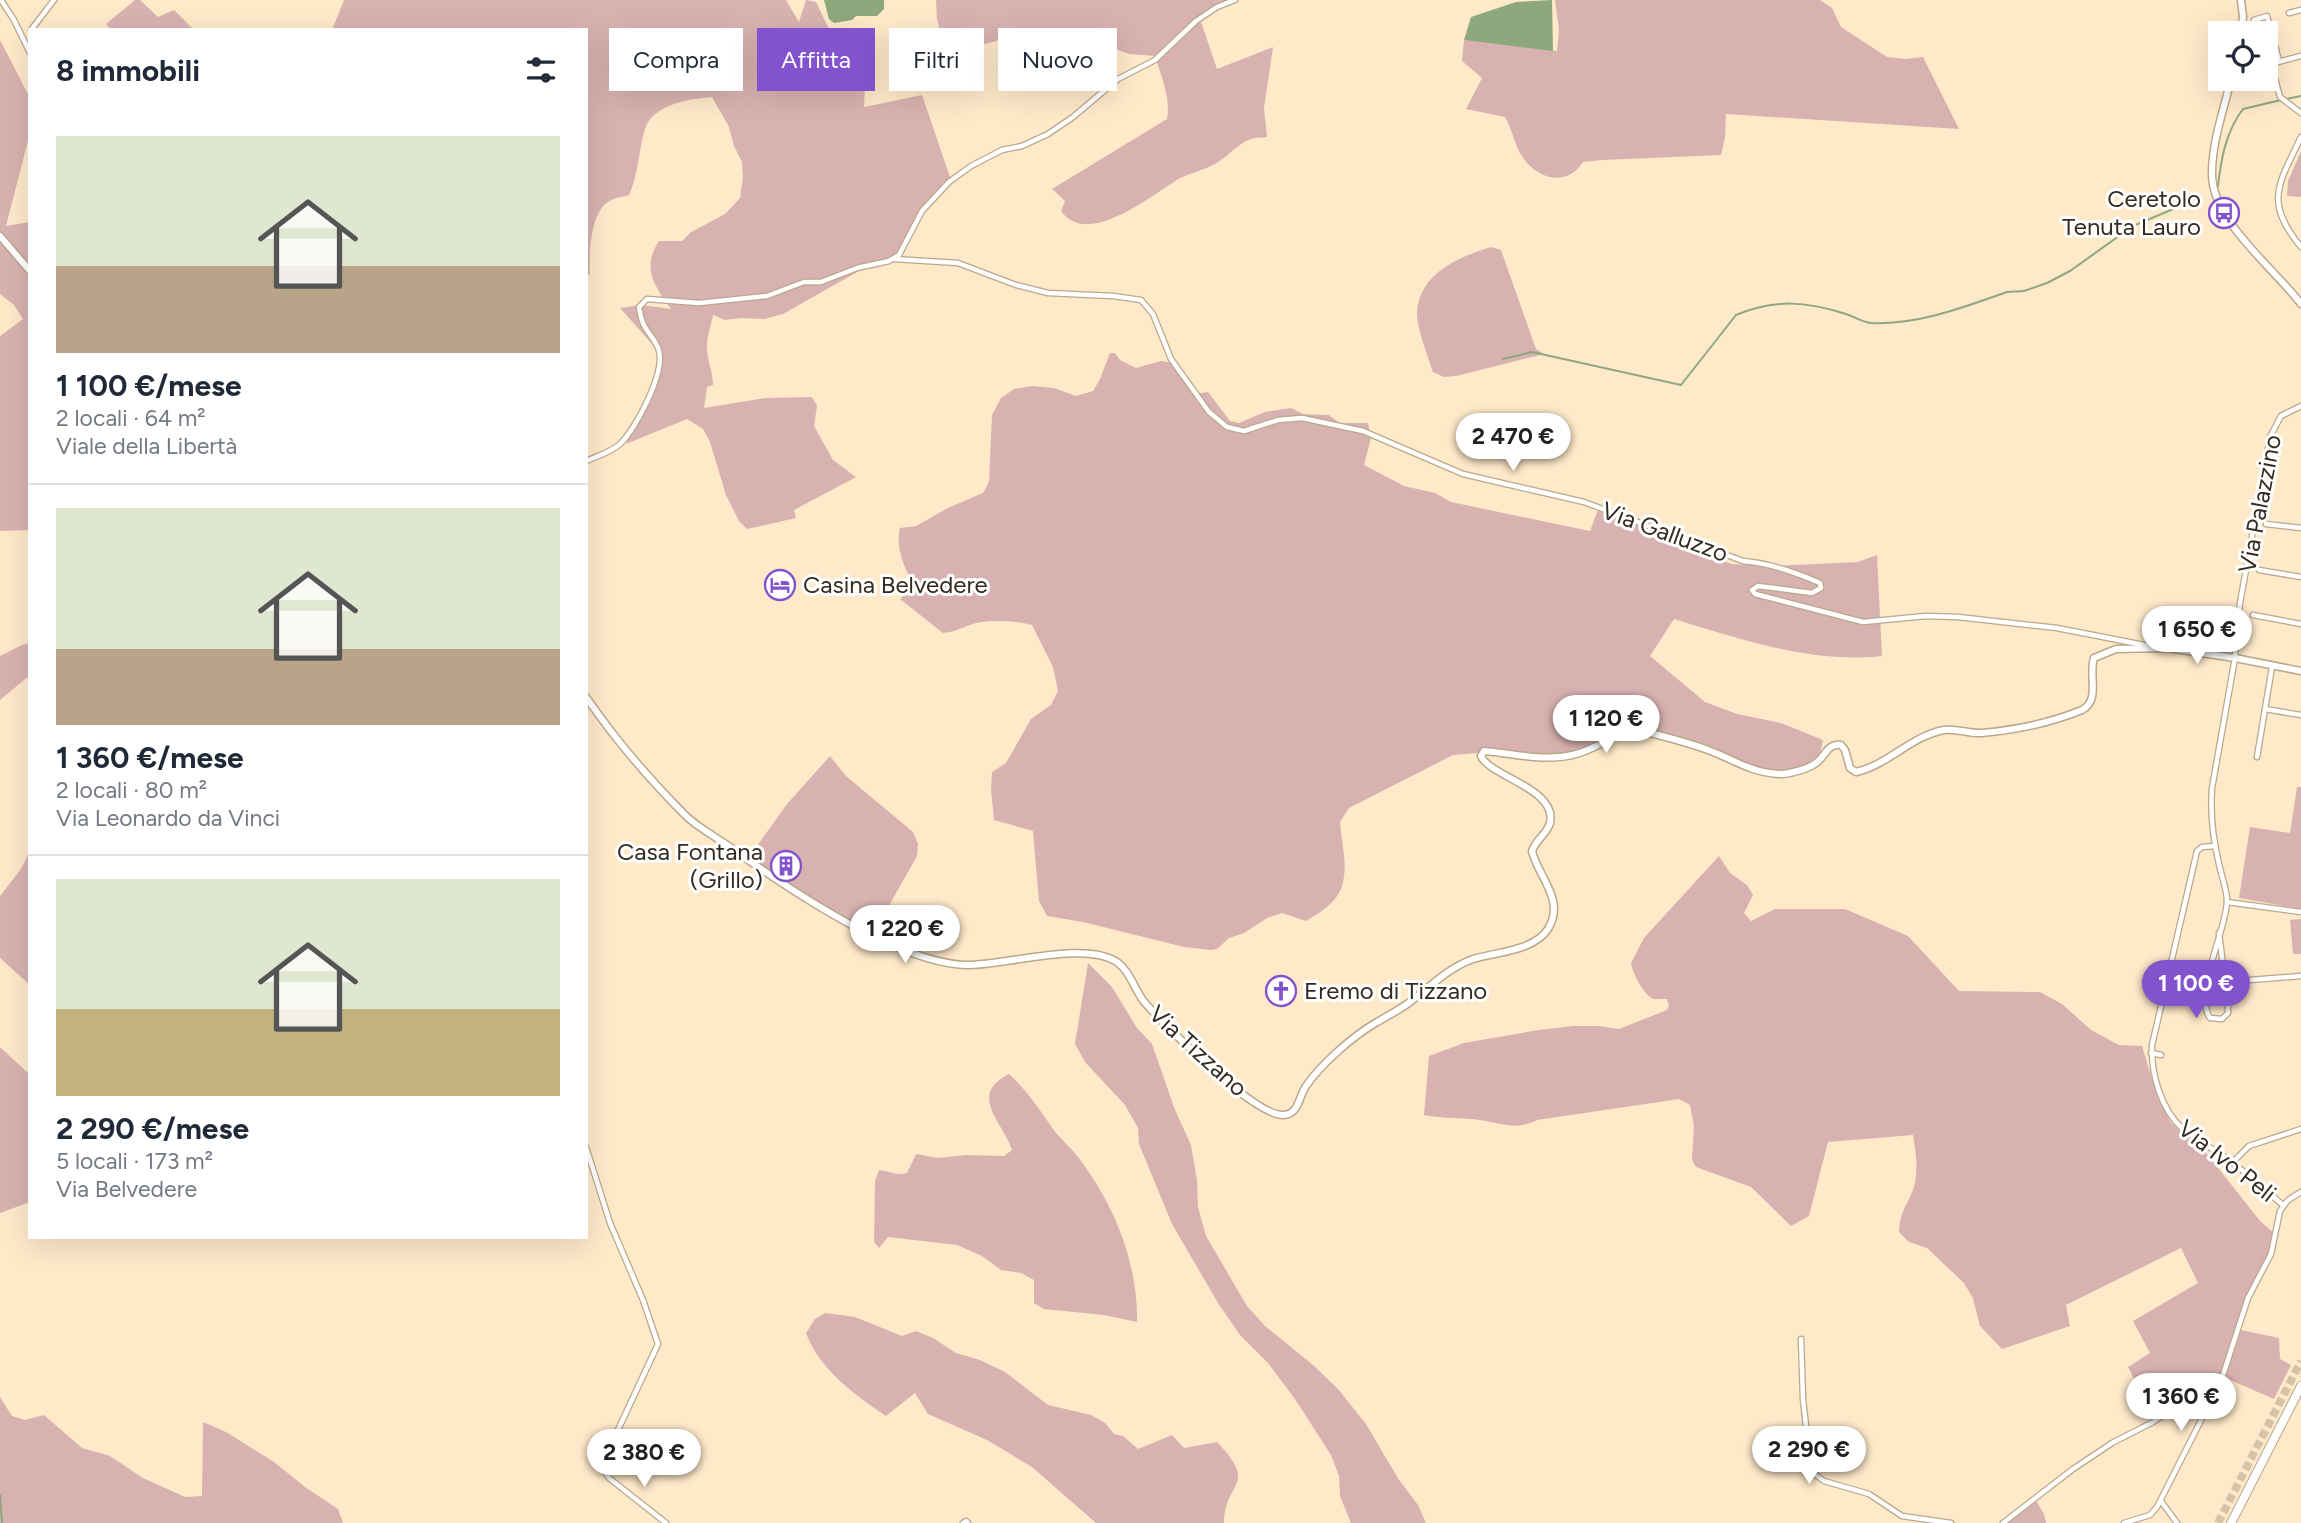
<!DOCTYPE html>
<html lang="it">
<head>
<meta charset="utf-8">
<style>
  :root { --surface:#fff; --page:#f6f6f7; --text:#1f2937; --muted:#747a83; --line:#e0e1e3; --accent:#8253cc }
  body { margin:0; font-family:Figtree,sans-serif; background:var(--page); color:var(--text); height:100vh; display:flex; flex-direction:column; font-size:26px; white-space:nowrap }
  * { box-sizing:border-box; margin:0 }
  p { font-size:23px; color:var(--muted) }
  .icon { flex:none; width:38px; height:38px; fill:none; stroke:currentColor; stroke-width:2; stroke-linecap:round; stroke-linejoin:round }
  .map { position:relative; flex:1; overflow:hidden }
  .drawer { position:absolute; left:28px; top:28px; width:560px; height:1211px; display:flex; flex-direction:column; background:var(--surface); border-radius:0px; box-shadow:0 7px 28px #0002 }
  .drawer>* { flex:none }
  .hud { position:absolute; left:609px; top:28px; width:665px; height:63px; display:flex; gap:14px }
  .fabs { position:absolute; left:2208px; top:21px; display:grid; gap:14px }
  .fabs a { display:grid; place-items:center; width:70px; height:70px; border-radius:0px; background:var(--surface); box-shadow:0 7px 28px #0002; font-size:35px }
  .price { position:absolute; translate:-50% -60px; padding:0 16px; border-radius:24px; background:#fff; color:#222; font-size:23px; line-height:46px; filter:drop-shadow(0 2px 4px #0008) }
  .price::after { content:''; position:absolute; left:50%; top:42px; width:21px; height:16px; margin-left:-10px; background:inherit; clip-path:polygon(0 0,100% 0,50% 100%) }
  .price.selected { background:var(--accent); color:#fff }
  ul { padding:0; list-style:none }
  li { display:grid; align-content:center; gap:14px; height:371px; padding:0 28px }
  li+li { border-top:2px solid var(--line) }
  li span { display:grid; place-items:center; height:217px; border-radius:0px; color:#555 }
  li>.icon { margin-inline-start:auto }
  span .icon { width:126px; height:126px; fill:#fffc; stroke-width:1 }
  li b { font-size:30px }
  h2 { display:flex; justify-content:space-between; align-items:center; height:84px; padding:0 28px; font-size:30px }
  .tag { padding:0 24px; border-radius:0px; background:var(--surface); box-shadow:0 7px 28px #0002; font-size:24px; line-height:63px }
  .tag.selected { background:var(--accent); color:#fff }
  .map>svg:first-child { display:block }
</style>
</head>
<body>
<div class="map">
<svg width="2301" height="1523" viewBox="0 0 2301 1523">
  <rect width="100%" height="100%" fill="#fee9c9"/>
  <!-- green -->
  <g fill="#d8b2b0">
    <path d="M135,0H140L158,17L174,10L194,30H111L106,24Z"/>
    <path d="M344,0H786L799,22L806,0L816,2C821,11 825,23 831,31C858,66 867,58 864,107L922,95L951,180L933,194L916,215L899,254L889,261L859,271L783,314L764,319L741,318L725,320L713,315C711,326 706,339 707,350C708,363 713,372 713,385L707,387L704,408L766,398L812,397L817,406L814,426L833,460L856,477L794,510L796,518L747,529L739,521L726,495L710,442L703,429L687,419L626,444L651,395L660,357L652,344L620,308L641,305L671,309C655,287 641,268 659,241H682L691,232L725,214L740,198L743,178L742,162L734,146L729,127L712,97C689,99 653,104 645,129C638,151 639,174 629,195C622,197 613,198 608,202C590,213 589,256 590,275L586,274V30H332Z"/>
    <path d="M936,0H1227L1199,16L1217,69L1273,47L1264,108L1267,137C1262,138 1256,137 1251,139C1236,144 1225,160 1211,166C1201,171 1190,173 1180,178C1153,194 1088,249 1061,211L1065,201L1052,189L1167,119C1171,98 1161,76 1155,56L1129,54L1101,44L1020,35L981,45L952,43L942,38L937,19Z"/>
    <path d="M1555,0H1820L1832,8L1841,27L1887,57L1906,59L1923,57L1959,129L1726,114L1725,137L1721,155L1602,160L1583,162C1566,189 1534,178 1520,153C1514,142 1512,129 1505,117L1466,109L1482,78L1462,61L1464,40L1557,51L1559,30Z"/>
    <path d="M0,40L30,98V133L6,226L30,222V530L0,531V336L23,319L14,305L0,294Z"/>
    <path d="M2301,151V197L2287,196L2288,181Z"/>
    <path d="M1491,247L1501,250L1536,349L1544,354L1456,376L1444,377L1433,372C1428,356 1417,329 1417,313C1419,273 1459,257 1491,247Z"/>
    <path d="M1110,353H1115L1120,360L1136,368L1161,361L1173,363L1195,394L1208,392L1230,421L1239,423L1265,412L1291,408L1303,414L1329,415L1340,423H1368L1371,438L1364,465L1404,486L1435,493L1451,502L1590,531L1599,507L1642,525L1692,550L1732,564L1770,566L1858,562L1877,555L1882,656C1811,664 1741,639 1674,619L1650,656L1705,702L1737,714L1781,723L1823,740L1820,755L1807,767L1776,773L1630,728L1580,753L1553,760L1502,751L1453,755L1349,808L1340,822C1342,850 1354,884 1329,905C1323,911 1314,916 1306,921L1282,913L1267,918L1244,933L1229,938L1217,949L1211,950L1184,947L1083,922L1047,916L1039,901L1033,831L994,820L991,789L992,772L1006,763L1031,719L1051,705L1058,691L1053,667L1032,625C1016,621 997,620 981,622C968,624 957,632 943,633L900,599L913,586C905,566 895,550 900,528L916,526L948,508L983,493L989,482L992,415L1001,398L1014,389L1032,386L1054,388L1076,396L1093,391L1100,379Z"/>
    <path d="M30,643V675L0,700V656L22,645Z"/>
    <path d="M830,756L846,776L913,832L918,844L917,856L873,934L747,860L787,804Z"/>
    <path d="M2297,787H2301V909L2239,898L2250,827L2290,833Z"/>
    <path d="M30,851V985L0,958V896L21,869Z"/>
    <path d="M1719,856L1730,873L1747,885L1753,895L1744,913L1751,921L1775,909H1845L1908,936L1959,991L2040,992L2062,1004L2091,1030L2119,1045L2142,1046L2158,1099L2171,1123L2207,1154L2260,1221L2275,1234L2272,1254L2246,1298L2236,1329L2279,1338L2280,1359L2291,1365L2274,1399L2221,1376L2155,1420L2128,1367L2150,1353L2133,1321L2198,1283L2181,1248L2066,1305L2070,1326L2002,1349L1980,1326L1973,1298L1964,1283L1927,1248L1909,1242L1899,1232C1900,1212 1906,1207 1913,1190C1919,1172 1916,1153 1913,1135L1828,1142L1809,1216L1791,1226L1751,1187L1696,1167L1692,1160L1694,1126L1690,1105L1679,1099L1537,1120C1517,1131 1501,1123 1479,1120C1460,1117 1442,1119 1424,1115L1429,1056L1464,1043L1539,1030L1573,1026H1599L1619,1029L1667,1010L1669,1006L1667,999C1664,999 1656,999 1654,999C1644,996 1632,972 1631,963L1644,938Z"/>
    <path d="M2301,919V954H2293L2290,920Z"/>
    <path d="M1088,963L1112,987L1137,1028L1152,1044L1175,1110L1191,1145L1197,1180L1198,1207L1206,1236L1247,1306L1265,1326L1313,1365L1338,1389L1366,1424L1399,1480L1418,1505L1426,1523H1351L1340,1496L1339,1476L1331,1455L1295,1399L1268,1363L1240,1335L1218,1303L1172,1224L1139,1144L1138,1128L1125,1105L1085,1062L1075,1044Z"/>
    <path d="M0,1047L30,1075V1202L0,1213Z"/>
    <path d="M1009,1074C1028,1091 1041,1112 1056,1133C1063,1141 1071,1148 1078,1157C1114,1204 1138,1262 1137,1322L1104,1315L1044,1309L1034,1303V1280L1021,1273L1001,1270L982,1256L957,1245L888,1237L879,1248L874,1242L875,1181L879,1170C890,1171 896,1176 907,1173L916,1154L938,1158L966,1155L1004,1156L1012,1150C1003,1122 967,1095 1009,1074Z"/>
    <path d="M825,1313L855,1317L902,1336L916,1331L933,1338L956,1353L980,1360L1005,1372L1048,1405L1091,1415L1105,1423L1114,1434L1123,1436L1138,1449L1172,1435L1184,1448L1217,1442C1260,1487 1224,1481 1224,1523H1096L1032,1467L987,1440L928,1414L915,1393L886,1416C855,1395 819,1369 806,1333L815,1319Z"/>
    <path d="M0,1397L12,1416L25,1420L44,1415L82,1448L110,1456L143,1478L185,1497L202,1496L203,1422L226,1432L274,1462L305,1487L338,1509L343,1523H0Z"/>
    <path d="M2035,1499L2044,1514L2046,1523H2001Z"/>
  </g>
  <!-- water -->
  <g fill="#8da87d">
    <path d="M824,0H884V9L877,16H856L852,20L834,23L829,19Z"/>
    <path d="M1552,0L1553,51L1464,40L1471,17L1516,2Z"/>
  </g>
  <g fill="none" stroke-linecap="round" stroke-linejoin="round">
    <!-- stream -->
    <g stroke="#8da87d" stroke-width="2">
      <path d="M2286,99L2301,96"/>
      <path d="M2218,186C2221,159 2226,131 2243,109L2281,100"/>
      <path d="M1503,359L1532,352L1681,385L1736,315C1775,299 1806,301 1846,314C1855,317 1862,322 1871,323C1918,325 1964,307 2007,292L2024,291L2047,283L2070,271L2133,226L2192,201"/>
      <path d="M0,1495L2,1523"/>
    </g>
    <!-- highway-tunnel -->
    <path stroke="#d5c3a7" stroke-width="8" stroke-dasharray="8 4" stroke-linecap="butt" d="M2218,1523L2301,1361"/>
    <!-- street casing -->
    <g stroke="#bba78a" stroke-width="7">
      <g id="street">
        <path d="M1,0L14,20L30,53"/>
        <path d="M2289,13L2301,10"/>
        <path d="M31,30L54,0"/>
        <path d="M2257,33L2254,20L2267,16L2279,61"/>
        <path d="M2266,52L2276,49"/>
        <path d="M2271,64L2280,97L2301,113"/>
        <path d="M2266,65L2301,56"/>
        <path d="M2229,89L2237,79"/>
        <path d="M2301,137C2278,185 2264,202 2301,247"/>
        <path d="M894,259L958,263L1016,285L1048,293L1113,296L1141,300L1153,314L1171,359L1209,412L1227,427L1244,431L1278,420L1302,418L1363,431L1463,474L1584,502L1743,561C1770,563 1795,572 1820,583L1821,588L1812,593L1758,586L1752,590L1755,594L1763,596L1863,622L1926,616L1958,617L2057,628L2149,646"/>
        <path d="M586,461C598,456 611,452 620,444C636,429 665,373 659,351C657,341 647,333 643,323C641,318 640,313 639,307L647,299L699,303L767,296L804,282H821L857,268L889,261L899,255L922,211L949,182L971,166L1002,150L1022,146L1048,134L1073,117L1118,79L1155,60L1196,21L1217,7L1235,0"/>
        <path d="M2266,524L2301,528"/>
        <path d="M2259,570L2301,577"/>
        <path d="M2253,615L2301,624"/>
        <path d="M2265,709L2301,715"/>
        <path d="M2257,757L2272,667"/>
        <path d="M2215,846L2202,847L2197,851L2152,1045C2151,1074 2161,1110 2183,1129C2197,1141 2214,1149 2229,1160C2248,1174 2265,1190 2283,1205"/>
        <path d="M2227,902L2301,912"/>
        <path d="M2219,933L2228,1007V1013L2222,1019L2210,1018C2193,994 2227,928 2227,901C2227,889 2221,875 2219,864C2213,839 2210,814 2212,788L2235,658L2236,637L2240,603L2270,437L2281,416L2301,406"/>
        <path d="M2225,982L2301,976"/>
        <path d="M2151,1053L2161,1055"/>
        <path d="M586,1147L610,1223L643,1300L658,1344L604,1460V1470L609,1478L666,1523"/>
        <path d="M2232,1163L2249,1146L2301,1129"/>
        <path d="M1801,1339L1803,1399L1809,1454L1813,1473L1824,1481L1869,1494L1902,1516L1951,1523"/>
        <path d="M2161,1501L2177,1523"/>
        <path d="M963,1523L966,1521L968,1523"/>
        <path d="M2003,1523L2073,1469L2112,1443L2153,1422L2223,1375L2248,1298L2271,1254L2280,1211L2288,1200L2301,1192"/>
        <path d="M2124,1523L2150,1515L2157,1507L2222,1379"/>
      </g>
    </g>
    <!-- secondary casing -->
    <g stroke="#bba78a" stroke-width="9">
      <g id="secondary">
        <path d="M2241,0L2243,17L2241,33"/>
        <path d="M2231,79C2224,109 2212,142 2212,173C2211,220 2274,268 2301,304"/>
        <path d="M0,236L30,271"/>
        <path d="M586,697C615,739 649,779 685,815C697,827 713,835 727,845C784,886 895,962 965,965C1004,966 1084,940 1117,962C1131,972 1135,992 1146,1004C1167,1027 1255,1117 1284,1115C1299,1114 1299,1096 1306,1086C1321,1064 1353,1036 1377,1022C1388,1016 1399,1010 1410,1002C1430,987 1448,968 1473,959C1496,952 1534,951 1548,929C1566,900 1538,877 1532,851C1536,839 1547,834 1550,823C1558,789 1489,776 1481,756L1484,751C1512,753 1543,762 1572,755C1591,751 1610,738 1627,729H1634C1659,735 1684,741 1708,750C1733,759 1751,773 1780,774C1790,774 1808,769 1816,763C1826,756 1827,743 1841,745L1845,750L1850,768L1856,772C1888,765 1911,736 1944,730C1957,728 1968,734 1982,733C2016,730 2050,723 2082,710C2101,700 2088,675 2094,658L2116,649L2168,648L2235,658L2301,671"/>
      </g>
    </g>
    <!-- highway casing -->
    <g stroke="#bba78a" stroke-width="10">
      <path id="highway" d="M2231,1523L2301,1386"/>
    </g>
    <!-- street -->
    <use href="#street" stroke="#fff" stroke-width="4.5"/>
    <!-- secondary -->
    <use href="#secondary" stroke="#fff" stroke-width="6"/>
    <!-- highway -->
    <use href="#highway" stroke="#fff" stroke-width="8"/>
  </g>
  <!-- icons -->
  <defs>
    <g id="bus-ring" transform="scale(1.575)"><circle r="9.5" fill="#fff" stroke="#8253cc" stroke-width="1.5"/><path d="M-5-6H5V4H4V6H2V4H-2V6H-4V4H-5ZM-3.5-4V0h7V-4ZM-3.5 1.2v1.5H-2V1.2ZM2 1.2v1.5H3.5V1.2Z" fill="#8253cc"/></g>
    <g id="hotel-ring" transform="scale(1.575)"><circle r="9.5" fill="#fff" stroke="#8253cc" stroke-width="1.5"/><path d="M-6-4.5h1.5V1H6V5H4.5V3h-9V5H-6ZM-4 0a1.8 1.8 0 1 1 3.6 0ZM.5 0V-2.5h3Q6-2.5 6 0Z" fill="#8253cc"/></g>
    <g id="building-ring" transform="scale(1.575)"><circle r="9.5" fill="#fff" stroke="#8253cc" stroke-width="1.5"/><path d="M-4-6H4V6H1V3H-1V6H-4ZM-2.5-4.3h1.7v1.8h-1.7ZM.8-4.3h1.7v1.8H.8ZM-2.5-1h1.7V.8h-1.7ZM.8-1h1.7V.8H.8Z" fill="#8253cc"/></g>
    <g id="church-ring" transform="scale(1.575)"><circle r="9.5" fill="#fff" stroke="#8253cc" stroke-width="1.5"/><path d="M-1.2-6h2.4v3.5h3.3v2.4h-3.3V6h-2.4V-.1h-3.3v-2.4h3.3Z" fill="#8253cc"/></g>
  </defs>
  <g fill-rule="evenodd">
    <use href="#bus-ring" x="2224" y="213"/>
    <use href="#hotel-ring" x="780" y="585"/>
    <use href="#building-ring" x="786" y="866"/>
    <use href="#church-ring" x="1281" y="991"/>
  </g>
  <g text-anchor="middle" stroke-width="6" stroke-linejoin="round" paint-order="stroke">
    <!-- poi labels -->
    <g font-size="24" fill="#332b1f" stroke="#fff" text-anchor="end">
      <text x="2201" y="207">Ceretolo<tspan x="2201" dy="28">Tenuta Lauro</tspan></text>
      <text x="803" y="593" text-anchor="start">Casina Belvedere</text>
      <text x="763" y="860">Casa Fontana<tspan x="763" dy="28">(Grillo)</tspan></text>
      <text x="1304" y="999" text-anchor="start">Eremo di Tizzano</text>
    </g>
    <!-- street labels -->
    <g font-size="24" fill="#332b1f" stroke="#fff">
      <text transform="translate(2260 504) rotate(-79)" y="8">Via Palazzino</text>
      <text transform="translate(1665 532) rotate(20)" y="8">Via Galluzzo</text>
      <text transform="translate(1198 1051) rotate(42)" y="8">Via Tizzano</text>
      <text transform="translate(2227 1161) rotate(38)" y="8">Via Ivo Peli</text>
    </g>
  </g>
</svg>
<div class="fabs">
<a><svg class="icon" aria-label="locate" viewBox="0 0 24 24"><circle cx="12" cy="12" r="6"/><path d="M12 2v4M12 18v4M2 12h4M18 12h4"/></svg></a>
</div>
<b class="price" style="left:1513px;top:473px">2 470 €</b>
<b class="price" style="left:2197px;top:666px">1 650 €</b>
<b class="price" style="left:1606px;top:755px">1 120 €</b>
<b class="price" style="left:905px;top:965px">1 220 €</b>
<b class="price selected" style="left:2196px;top:1020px">1 100 €</b>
<b class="price" style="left:2181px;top:1433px">1 360 €</b>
<b class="price" style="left:1809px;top:1486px">2 290 €</b>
<b class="price" style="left:644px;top:1489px">2 380 €</b>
<div class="hud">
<a class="tag">Compra</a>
<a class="tag selected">Affitta</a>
<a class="tag">Filtri</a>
<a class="tag">Nuovo</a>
</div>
<section class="drawer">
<h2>8 immobili<svg class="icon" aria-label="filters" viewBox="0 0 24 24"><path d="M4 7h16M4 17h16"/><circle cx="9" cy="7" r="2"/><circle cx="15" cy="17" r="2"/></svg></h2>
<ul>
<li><span style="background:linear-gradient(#dfe7d0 60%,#b9a48a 0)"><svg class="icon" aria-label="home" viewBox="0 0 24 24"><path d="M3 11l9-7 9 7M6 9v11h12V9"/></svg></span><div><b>1 100 €/mese</b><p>2 locali · 64 m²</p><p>Viale della Libertà</p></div></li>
<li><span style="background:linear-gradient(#dfe7d0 65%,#b9a48a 0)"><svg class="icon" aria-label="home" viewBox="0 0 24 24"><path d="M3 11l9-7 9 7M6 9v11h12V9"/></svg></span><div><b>1 360 €/mese</b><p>2 locali · 80 m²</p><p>Via Leonardo da Vinci</p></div></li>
<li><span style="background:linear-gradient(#dfe7d0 60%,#c2b280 0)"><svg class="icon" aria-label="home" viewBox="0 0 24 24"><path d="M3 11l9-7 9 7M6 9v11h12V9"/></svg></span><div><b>2 290 €/mese</b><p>5 locali · 173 m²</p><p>Via Belvedere</p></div></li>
</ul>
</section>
</div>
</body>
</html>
